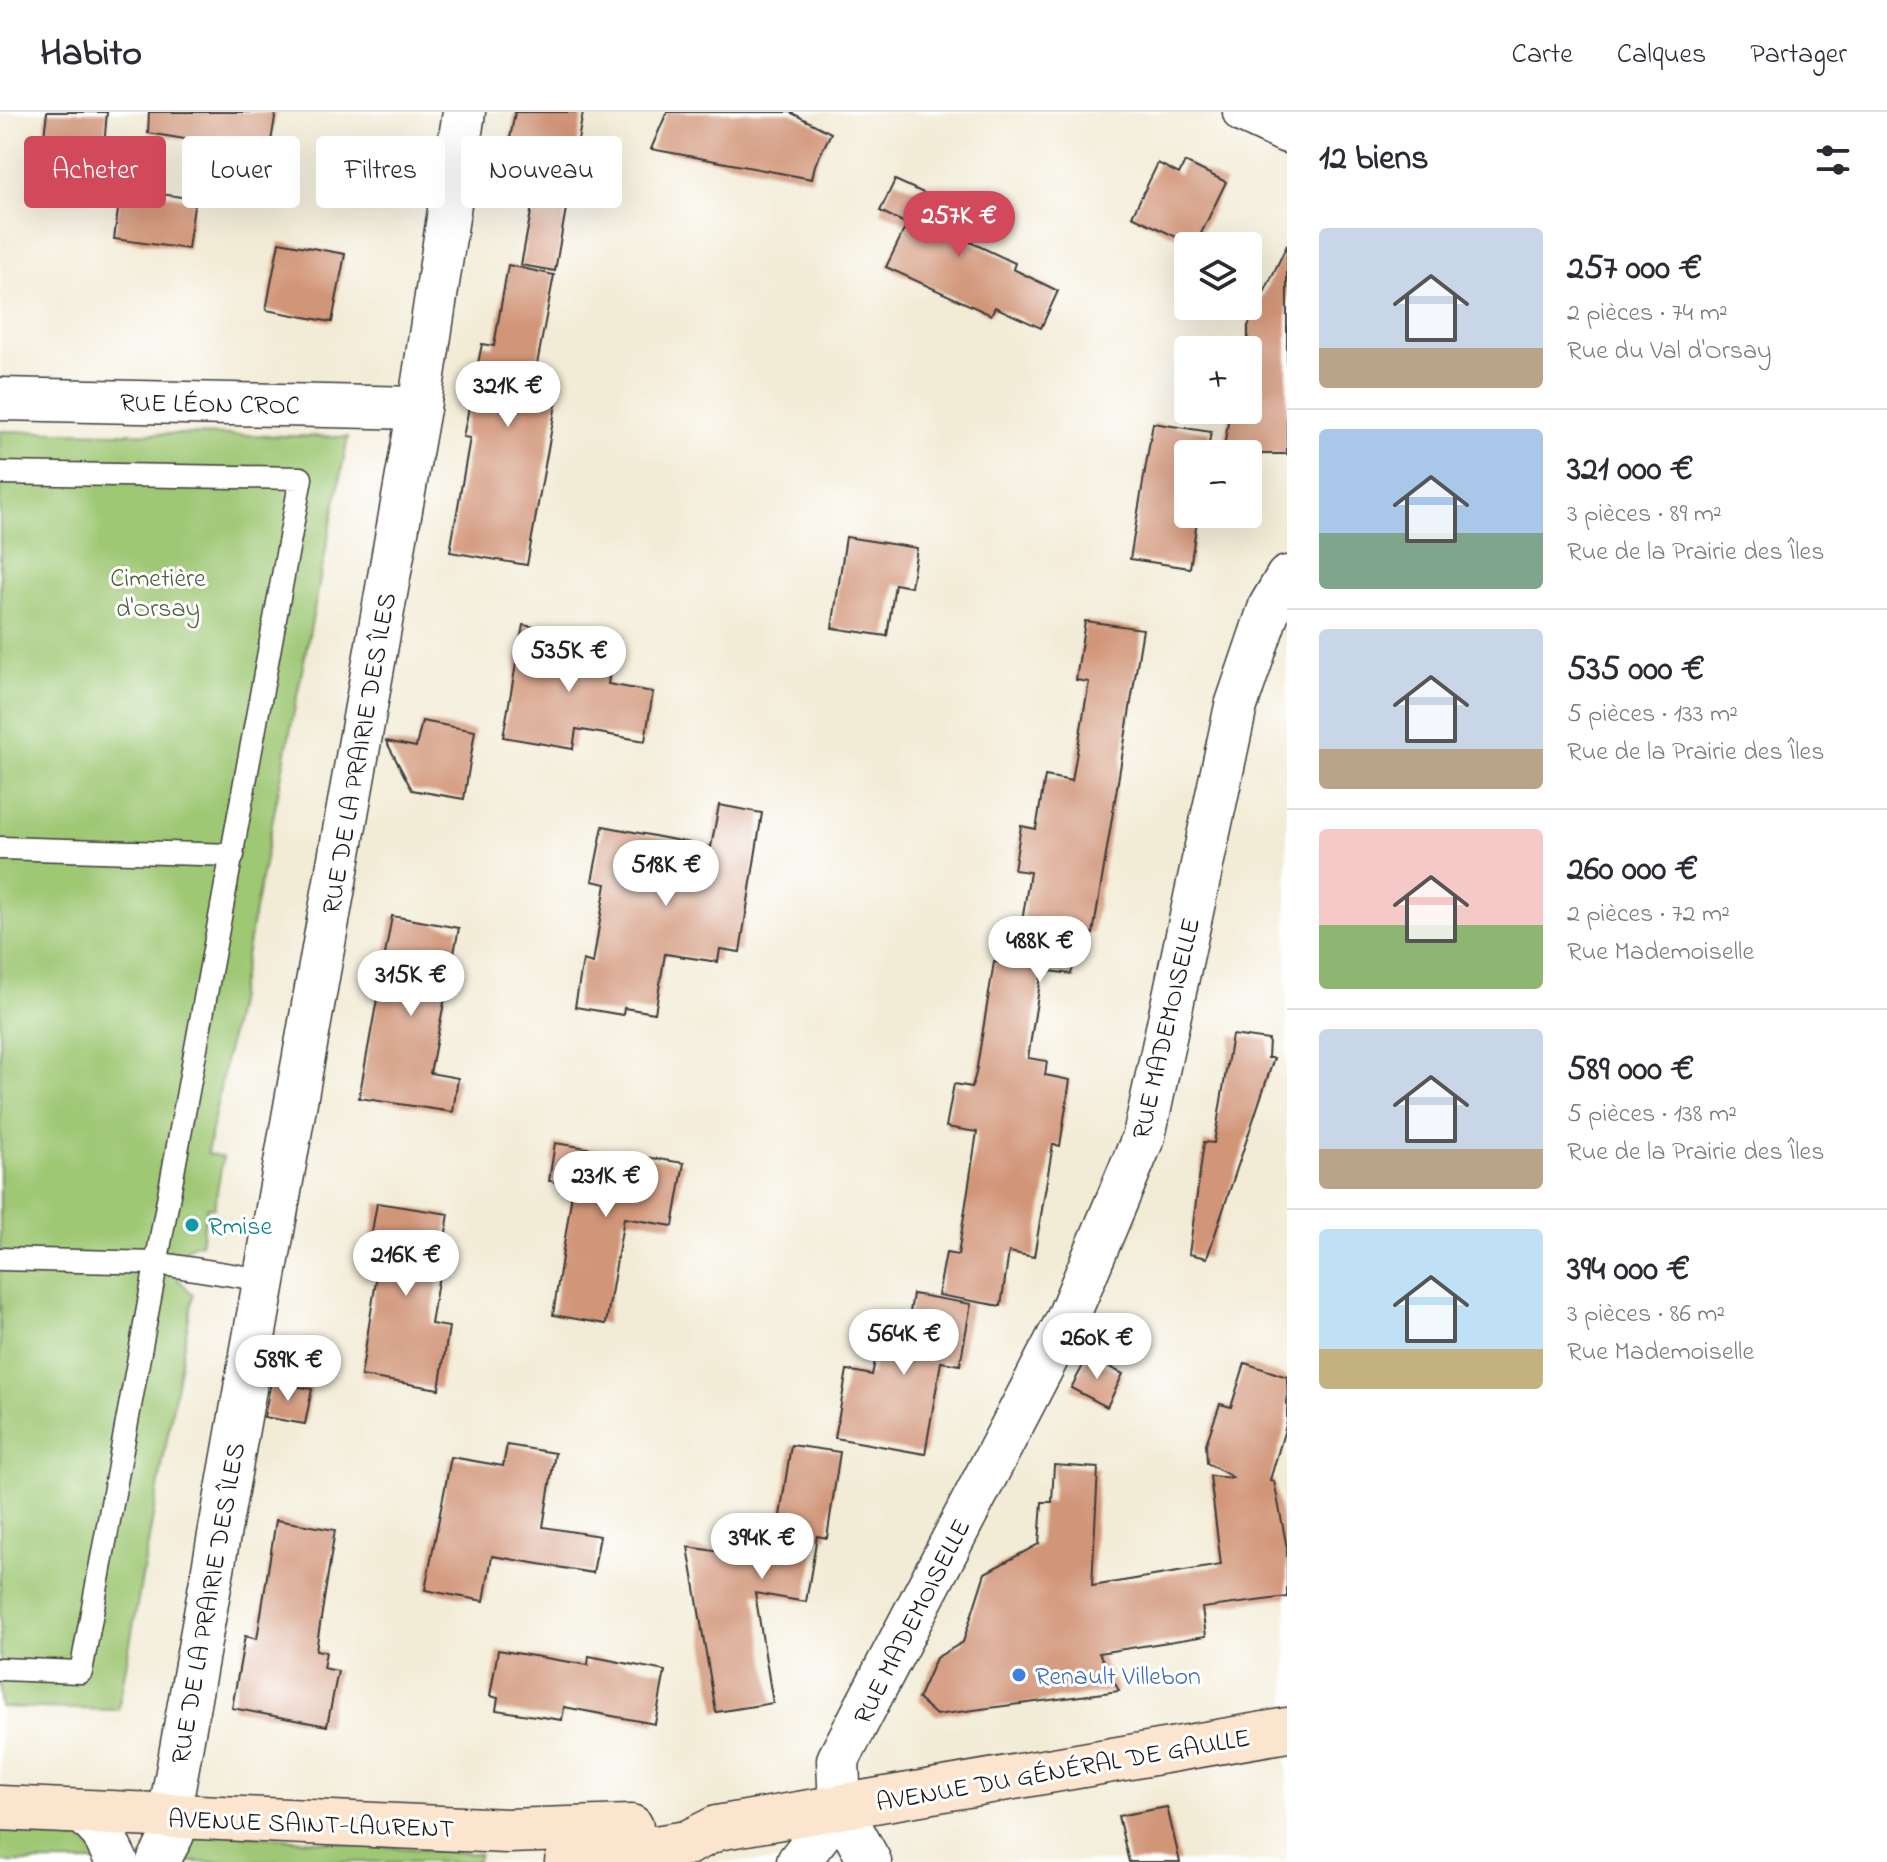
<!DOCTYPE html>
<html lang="fr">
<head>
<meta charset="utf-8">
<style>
  :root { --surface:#fff; --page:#f2f2f3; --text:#2b2b33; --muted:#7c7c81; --line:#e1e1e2; --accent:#d1495b }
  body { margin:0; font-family:"Indie Flower",sans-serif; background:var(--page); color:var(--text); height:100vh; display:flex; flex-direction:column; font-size:30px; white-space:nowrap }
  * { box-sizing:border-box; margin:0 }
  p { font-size:26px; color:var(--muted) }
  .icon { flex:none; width:44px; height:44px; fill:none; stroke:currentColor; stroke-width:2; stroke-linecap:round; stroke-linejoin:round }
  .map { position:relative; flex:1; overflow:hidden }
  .panel { display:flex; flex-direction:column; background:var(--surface); width:600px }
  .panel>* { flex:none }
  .top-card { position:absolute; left:24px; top:24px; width:760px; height:72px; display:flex; gap:16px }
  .buttons { position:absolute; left:1174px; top:120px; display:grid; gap:16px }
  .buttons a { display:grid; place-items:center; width:88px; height:88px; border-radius:8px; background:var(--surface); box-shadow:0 8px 32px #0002; font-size:40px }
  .price { position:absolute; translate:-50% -68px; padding:0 18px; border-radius:28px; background:#fff; color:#222; font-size:26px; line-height:52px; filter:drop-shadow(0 2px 4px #0008) }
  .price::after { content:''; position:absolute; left:50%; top:48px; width:24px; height:18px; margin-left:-12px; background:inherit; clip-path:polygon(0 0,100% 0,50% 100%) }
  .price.on { background:var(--accent); color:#fff }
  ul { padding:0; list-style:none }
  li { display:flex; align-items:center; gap:24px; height:200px; padding:0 32px }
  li+li { border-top:2px solid var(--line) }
  li span { display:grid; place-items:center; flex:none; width:224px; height:160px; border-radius:8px; color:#555 }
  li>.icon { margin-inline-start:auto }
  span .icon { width:96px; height:96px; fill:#fffc; stroke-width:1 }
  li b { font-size:34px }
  h2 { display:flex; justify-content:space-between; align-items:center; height:96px; padding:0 32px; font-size:34px }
  .chip { padding:0 28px; border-radius:8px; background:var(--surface); box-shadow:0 8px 32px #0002; font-size:28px; line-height:72px }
  .chip.on { background:var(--accent); color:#fff }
  header { display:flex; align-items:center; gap:48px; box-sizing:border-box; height:112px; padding:0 40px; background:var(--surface); border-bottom:2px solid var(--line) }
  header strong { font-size:38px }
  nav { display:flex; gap:44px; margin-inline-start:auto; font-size:28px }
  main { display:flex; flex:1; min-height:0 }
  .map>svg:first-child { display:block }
</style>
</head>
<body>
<header>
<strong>Habito</strong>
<nav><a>Carte</a><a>Calques</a><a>Partager</a></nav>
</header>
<main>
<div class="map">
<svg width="1287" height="1750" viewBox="0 0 1287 1750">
  <rect width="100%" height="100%" fill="#fff"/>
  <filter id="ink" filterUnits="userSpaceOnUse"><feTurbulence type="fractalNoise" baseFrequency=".0125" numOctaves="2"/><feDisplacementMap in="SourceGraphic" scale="16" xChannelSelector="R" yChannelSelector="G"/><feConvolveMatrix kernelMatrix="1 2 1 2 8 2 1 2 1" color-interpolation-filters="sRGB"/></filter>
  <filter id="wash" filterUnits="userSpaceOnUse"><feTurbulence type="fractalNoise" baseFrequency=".006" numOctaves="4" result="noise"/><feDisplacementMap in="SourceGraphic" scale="32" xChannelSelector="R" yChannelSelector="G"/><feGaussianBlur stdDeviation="1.8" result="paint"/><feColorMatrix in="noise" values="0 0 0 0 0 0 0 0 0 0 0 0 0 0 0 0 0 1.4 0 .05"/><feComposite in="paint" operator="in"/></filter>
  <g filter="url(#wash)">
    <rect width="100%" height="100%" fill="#f2ebd5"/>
    <!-- green -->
    <g fill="#9fc874" stroke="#5e7248" stroke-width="2">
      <path d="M0,319L348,325L207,1042L223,1045L214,1096L207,1095L201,1132C180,1133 180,1150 178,1167L193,1183L118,1598L0,1595Z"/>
      <path d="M0,1712L70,1715L106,1750H0Z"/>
      <path d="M202,1720L480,1742L476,1750H175Z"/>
    </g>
    <g id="blocks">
      <!-- building -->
      <g fill="#d19578">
        <path d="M47,0H107L103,47L42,41Z"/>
        <path d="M149,0H276L269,41L148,21Z"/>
        <path d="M515,0H583L555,159L521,153L534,84L500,79Z"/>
        <path d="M667,0H790L831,21L815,53L812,67L651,37Z"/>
        <path d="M1185,50L1226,70L1195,134L1132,104L1158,51L1179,62Z"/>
        <path d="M895,68L950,93L948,98L978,112L970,130L1015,151L1013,157L1058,179L1041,216L995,195L991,203L886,155L907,112L880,99Z"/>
        <path d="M121,76L195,87L188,137L114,127Z"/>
        <path d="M279,130L345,142L332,210L266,198Z"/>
        <path d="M1287,133V342H1223L1230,298H1248V214Z"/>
        <path d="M508,153L554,163L534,268L559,276L527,453L450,440L470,326L463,325L482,232L494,234Z"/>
        <path d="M1153,311L1211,320L1207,342H1188V402H1198L1190,456L1130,447Z"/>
        <path d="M846,425L917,436L911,475L895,472L887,524L832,516Z"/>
        <path d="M1085,509L1143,517L1093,822L1083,820L1071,862L1042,858L1028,946L1047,949L1045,963L1070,968L1060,1034L1053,1032L1034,1145L1009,1140L1001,1194L938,1183L946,1141L958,1143L977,1020L946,1015L954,972L972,975L976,961L994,850L1015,853L1030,760L1014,758L1021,714L1036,717L1045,664L1072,669L1089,570L1076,568Z"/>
        <path d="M523,513L584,524L580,546L611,551L608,572L653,580L645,629L576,617L573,637L503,625Z"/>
        <path d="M422,609L475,619L464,687L412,678L386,629L416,635Z"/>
        <path d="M719,693L762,701L740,840L720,837L718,850L665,842L655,901L624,896L623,903L575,895L583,848L593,851L606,772L592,769L603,714L711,735Z"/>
        <path d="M392,804L459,816L430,961L458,966L453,1000L359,986Z"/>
        <path d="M1232,923L1269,928L1268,946H1274L1207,1146L1189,1142L1204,1030L1214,1031Z"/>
        <path d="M555,1031L684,1051L673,1114L624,1106L606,1212L553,1203L571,1088V1072L549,1069Z"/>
        <path d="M377,1091L449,1102L431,1212L449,1215L439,1277L361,1264L377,1162L378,1138L369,1137Z"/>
        <path d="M913,1182L971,1192L960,1253L941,1250L925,1342L835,1326L847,1258L872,1263L885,1202L909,1206Z"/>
        <path d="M1088,1244L1123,1262L1107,1295L1071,1276Z"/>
        <path d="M1245,1251L1287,1265V1310L1270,1368L1274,1369L1287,1436V1485L1202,1496L1206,1524L1099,1541L1119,1579L936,1603L918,1587L936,1546L963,1530L985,1461L1039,1432L1042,1390H1052L1054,1353L1098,1356L1092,1474L1221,1453L1210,1364L1234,1366L1207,1351L1206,1332L1220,1292L1231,1295Z"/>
        <path d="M271,1270L312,1277L305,1312L264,1305Z"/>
        <path d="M507,1333L555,1341L543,1415L600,1424L593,1461L492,1444L484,1489L425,1478L451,1345L503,1354Z"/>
        <path d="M791,1333L840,1340L827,1426L817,1424L806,1490L755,1481L773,1591L716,1600L688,1435L749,1444L751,1432L775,1436Z"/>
        <path d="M276,1408L335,1418L316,1538L326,1540L323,1556L338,1559L327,1614L232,1596L245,1524L257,1527Z"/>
        <path d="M498,1538L588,1553L589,1544L665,1559L655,1612L564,1595L562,1608L496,1598L498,1586L490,1584Z"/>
        <path d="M1167,1695L1180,1750H1129L1118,1704Z"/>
      </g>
    </g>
  </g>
  <g filter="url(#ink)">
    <use href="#blocks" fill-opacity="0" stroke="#3c3b38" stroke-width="2"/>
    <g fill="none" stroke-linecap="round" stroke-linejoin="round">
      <!-- service casing -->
      <g stroke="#3c3b38" stroke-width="25">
        <g id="service">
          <path d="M0,361L301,366L81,1560L0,1557"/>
          <path d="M0,736L233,743"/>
          <path d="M0,1147L156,1151L264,1168"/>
        </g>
      </g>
      <!-- minor casing -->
      <g stroke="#3c3b38" stroke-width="45">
        <g id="minor">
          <path d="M1244,0L1287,20"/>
          <path d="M0,287L419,296"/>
          <path d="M85,1702L102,1720L117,1750"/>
          <path d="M158,1750L173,1722L172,1688L419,296L464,0"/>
          <path d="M798,1750L840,1696"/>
          <path d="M870,1750L840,1696L838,1648L1066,1210L1144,1024L1236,594L1270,494L1287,465"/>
        </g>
      </g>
      <!-- secondary casing -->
      <g stroke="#3c3b38" stroke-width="47">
        <g id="secondary">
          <path d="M0,1696L507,1719L631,1715"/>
          <path d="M567,1750L687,1731L717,1716L1287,1618"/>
        </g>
      </g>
      <!-- service -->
      <use href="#service" stroke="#fff" stroke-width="22"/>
      <!-- minor -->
      <use href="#minor" stroke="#fff" stroke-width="42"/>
      <!-- secondary -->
      <use href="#secondary" stroke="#fbe5cf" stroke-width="44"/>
    </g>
  </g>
  <!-- markers -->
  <circle fill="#0f9aa8" stroke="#fff" stroke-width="3" cx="192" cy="1113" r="8"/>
  <circle fill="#3f7fe0" stroke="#fff" stroke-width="3" cx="1019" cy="1563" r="8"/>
  <g text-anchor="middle" stroke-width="6" stroke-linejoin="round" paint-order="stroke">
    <!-- street labels -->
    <g font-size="26" fill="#1c1c1c" stroke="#fff">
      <text transform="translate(210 291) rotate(1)" y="9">RUE LÉON CROC</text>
      <text transform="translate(358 641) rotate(-80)" y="9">RUE DE LA PRAIRIE DES ÎLES</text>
      <text transform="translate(1165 916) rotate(-77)" y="9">RUE MADEMOISELLE</text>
      <text transform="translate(207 1491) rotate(-80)" y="9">RUE DE LA PRAIRIE DES ÎLES</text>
      <text transform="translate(911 1509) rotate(-63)" y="9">RUE MADEMOISELLE</text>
      <text transform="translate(1063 1657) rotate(-10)" y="9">AVENUE DU GÉNÉRAL DE GAULLE</text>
      <text transform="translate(311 1711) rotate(2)" y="9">AVENUE SAINT-LAURENT</text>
    </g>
    <!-- park labels -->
    <g font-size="26" fill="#50613f" stroke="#fff">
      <text x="158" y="474">Cimetière<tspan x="158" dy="30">d'Orsay</tspan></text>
    </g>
    <!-- culture labels -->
    <g font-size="26" fill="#0d838f" stroke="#fff" text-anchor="start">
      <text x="208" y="1122">Rmise</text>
    </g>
    <!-- shop labels -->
    <g font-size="26" fill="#366cbe" stroke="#fff" text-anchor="start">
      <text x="1035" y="1572">Renault Villebon</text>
    </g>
  </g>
</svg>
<div class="buttons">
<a><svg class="icon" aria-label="layers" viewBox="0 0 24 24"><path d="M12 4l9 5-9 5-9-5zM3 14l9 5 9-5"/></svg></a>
<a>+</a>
<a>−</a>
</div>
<b class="price on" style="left:959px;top:147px">257K €</b>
<b class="price" style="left:508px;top:317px">321K €</b>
<b class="price" style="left:569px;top:582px">535K €</b>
<b class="price" style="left:666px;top:796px">518K €</b>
<b class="price" style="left:1040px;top:872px">488K €</b>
<b class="price" style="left:411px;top:906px">315K €</b>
<b class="price" style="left:606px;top:1107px">231K €</b>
<b class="price" style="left:406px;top:1186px">216K €</b>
<b class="price" style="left:904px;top:1265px">564K €</b>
<b class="price" style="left:1097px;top:1269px">260K €</b>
<b class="price" style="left:288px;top:1291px">589K €</b>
<b class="price" style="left:762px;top:1469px">394K €</b>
<div class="top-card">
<a class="chip on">Acheter</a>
<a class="chip">Louer</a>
<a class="chip">Filtres</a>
<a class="chip">Nouveau</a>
</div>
</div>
<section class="panel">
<h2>12 biens<svg class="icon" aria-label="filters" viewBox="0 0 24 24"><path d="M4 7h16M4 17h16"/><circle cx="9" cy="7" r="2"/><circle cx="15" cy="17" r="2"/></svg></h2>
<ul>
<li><span style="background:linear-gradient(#c9d6e8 75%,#b9a48a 0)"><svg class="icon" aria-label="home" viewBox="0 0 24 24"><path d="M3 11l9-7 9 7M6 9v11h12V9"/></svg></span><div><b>257 000 €</b><p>2 pièces · 74 m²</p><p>Rue du Val d'Orsay</p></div></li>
<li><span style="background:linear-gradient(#a9c7e8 65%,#7fa58c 0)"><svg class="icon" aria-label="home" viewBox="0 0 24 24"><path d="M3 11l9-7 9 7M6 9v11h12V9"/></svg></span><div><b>321 000 €</b><p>3 pièces · 89 m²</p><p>Rue de la Prairie des Îles</p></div></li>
<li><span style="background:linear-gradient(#c9d6e8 75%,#b9a48a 0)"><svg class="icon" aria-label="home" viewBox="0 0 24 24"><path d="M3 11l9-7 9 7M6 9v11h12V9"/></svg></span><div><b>535 000 €</b><p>5 pièces · 133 m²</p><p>Rue de la Prairie des Îles</p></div></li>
<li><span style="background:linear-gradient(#f6c9c9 60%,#8fb573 0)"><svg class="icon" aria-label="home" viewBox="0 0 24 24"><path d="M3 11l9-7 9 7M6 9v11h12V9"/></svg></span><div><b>260 000 €</b><p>2 pièces · 72 m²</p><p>Rue Mademoiselle</p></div></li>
<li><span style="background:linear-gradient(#c9d6e8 75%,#b9a48a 0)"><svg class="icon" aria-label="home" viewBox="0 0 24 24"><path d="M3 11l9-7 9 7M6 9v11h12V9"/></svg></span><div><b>589 000 €</b><p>5 pièces · 138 m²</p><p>Rue de la Prairie des Îles</p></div></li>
<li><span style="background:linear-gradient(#bfe0f5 75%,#c2b280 0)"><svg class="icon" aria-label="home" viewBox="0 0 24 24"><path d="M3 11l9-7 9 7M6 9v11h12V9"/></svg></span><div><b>394 000 €</b><p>3 pièces · 86 m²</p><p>Rue Mademoiselle</p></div></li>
</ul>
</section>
</main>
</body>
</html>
